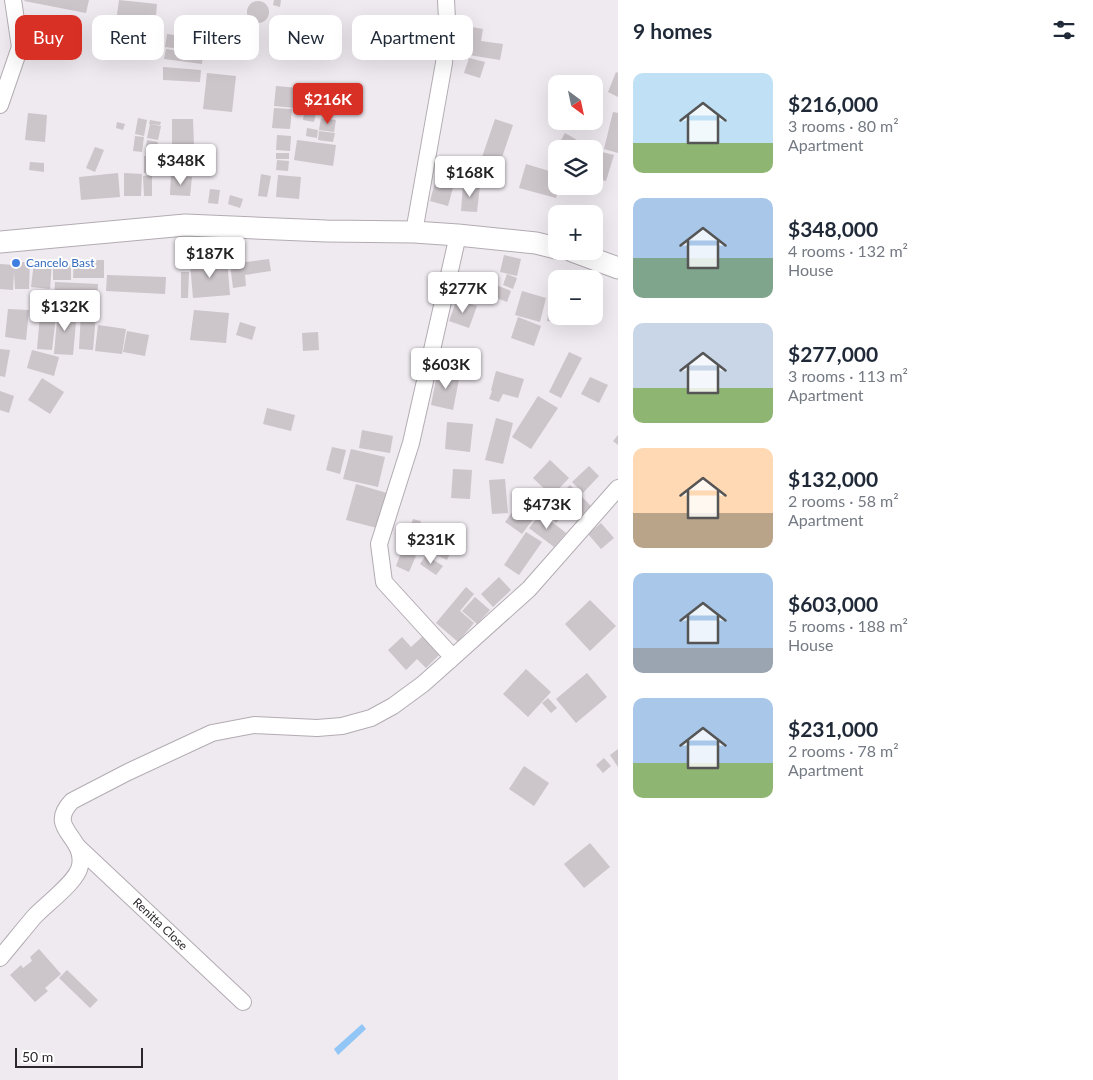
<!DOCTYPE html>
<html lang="en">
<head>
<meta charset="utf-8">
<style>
  :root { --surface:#fff; --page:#f6f6f7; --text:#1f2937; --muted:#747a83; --accent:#d93025 }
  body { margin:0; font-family:Lato,sans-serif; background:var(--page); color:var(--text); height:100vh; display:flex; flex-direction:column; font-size:19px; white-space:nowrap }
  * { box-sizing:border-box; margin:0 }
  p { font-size:16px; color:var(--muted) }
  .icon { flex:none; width:28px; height:28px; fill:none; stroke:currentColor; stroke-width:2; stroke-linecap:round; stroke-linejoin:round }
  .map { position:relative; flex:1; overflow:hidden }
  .details { display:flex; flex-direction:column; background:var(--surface); width:475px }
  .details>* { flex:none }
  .guide { position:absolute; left:15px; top:15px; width:475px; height:45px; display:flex; gap:10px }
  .needle { width:32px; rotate:147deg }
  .buttons { position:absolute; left:548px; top:75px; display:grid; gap:10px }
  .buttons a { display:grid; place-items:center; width:55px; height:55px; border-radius:10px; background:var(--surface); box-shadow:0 5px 20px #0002; font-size:25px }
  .scale { position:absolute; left:15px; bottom:12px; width:128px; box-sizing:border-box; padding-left:5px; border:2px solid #2b282b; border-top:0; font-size:14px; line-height:18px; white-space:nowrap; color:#2b282b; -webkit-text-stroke:4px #fff; paint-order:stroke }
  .price { position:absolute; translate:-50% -42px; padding:0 11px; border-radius:5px; background:#fff; color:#222; font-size:16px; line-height:32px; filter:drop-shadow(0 1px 2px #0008) }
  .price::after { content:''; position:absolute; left:50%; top:30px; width:15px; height:11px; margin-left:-8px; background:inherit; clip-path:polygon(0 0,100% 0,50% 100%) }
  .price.active { background:var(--accent); color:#fff }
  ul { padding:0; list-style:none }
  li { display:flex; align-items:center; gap:15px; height:125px; padding:0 15px }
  li span { display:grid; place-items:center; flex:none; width:140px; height:100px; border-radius:10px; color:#555 }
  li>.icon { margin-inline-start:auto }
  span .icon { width:60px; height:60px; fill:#fffc; stroke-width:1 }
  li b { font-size:21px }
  h2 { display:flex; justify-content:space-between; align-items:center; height:60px; padding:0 15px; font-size:21px }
  .pill { padding:0 18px; border-radius:10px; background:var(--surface); box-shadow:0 5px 20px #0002; font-size:18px; line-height:45px }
  .pill.active { background:var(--accent); color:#fff }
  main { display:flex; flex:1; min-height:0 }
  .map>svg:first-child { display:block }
</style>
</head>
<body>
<main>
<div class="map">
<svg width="618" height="1080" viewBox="0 0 618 1080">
  <rect width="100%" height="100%" fill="#efe9f0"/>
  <!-- water -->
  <path fill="#91c6f6" d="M362,1024L366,1029L338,1055L334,1049Z"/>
  <!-- building -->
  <g fill="#ccc5ca">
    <path d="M25,0H89L86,13L24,1Z"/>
    <path d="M119,0L157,4L155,26L116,22Z"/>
    <path d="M274,0H281L280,7L273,5Z"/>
    <circle cx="258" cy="12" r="11"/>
    <path d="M455,24L483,29L481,41L503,44L500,60L450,52Z"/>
    <path d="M167,34L198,38L196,51L165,47Z"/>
    <path d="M166,49L203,54L202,64L164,59Z"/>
    <path d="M469,58L485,62L480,78L464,73Z"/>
    <path d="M163,67L201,70L200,82L163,80Z"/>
    <path d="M616,72L618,73V97L608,92Z"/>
    <path d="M207,73L236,76L232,112L203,109Z"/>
    <path d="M276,86L298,88L295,108L274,106Z"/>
    <path d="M305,107L317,109L314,122L303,120Z"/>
    <path d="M274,108L292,109L290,129L272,128Z"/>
    <path d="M613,112L618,113V153L604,149Z"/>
    <path d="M28,113L47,115L45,142L25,140Z"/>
    <path d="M138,118L147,120L144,136L135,134Z"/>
    <path d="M321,118L336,120L334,132L319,130Z"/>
    <path d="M172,119H193L194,146L172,147Z"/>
    <path d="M495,119L513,125L498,169L480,163Z"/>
    <path d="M150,120L161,122L160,125L149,124Z"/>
    <path d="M117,122L125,124L123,130L116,128Z"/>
    <path d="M150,124L161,126L158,140L147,138Z"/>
    <path d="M307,128L318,130L317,138L306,136Z"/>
    <path d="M319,131L335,133L333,142L318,140Z"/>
    <path d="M565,133L577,140L572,149H556V159L552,156Z"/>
    <path d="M277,135L291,136L290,151L276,150Z"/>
    <path d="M135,136L144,137L142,152L133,151Z"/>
    <path d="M147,140L158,142L156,149L146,147Z"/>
    <path d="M297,140L336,145L333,166L294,160Z"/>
    <path d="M95,147L104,150L95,172L86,168Z"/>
    <path d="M594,150L614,155L606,181L594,178Z"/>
    <path d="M171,152H180L179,174H170Z"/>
    <rect x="276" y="153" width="13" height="6"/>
    <path d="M183,155L191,156L190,174H182Z"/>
    <rect x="144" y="156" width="9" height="17"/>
    <path d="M277,160L289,161L288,171L276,170Z"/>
    <path d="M30,162L44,163V172L29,170Z"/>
    <path d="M526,164L556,173V186H560L556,198L519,188Z"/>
    <path d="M118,173L120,197L81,200L79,177Z"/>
    <path d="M124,173L142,174L141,196H124Z"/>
    <path d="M261,174L271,176L267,197L258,196Z"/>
    <path d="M152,175V196H144L143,176Z"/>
    <path d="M171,175L192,177L190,196L170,195Z"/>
    <path d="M278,175L301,177L299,199L276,197Z"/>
    <path d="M436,179L454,184L448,206L430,201Z"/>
    <path d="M463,184L480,185L477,212L461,211Z"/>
    <path d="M210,189L220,190L218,204L208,203Z"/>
    <path d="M230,195L243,199L240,208L228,204Z"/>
    <path d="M504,255L521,259L517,276L500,272Z"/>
    <path d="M227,259L230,295L193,298L190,263Z"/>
    <path d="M269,259L271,271L245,275L246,286L233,288L230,264Z"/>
    <path d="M74,260H104V278H73Z"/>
    <path d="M15,262H30L29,289H15L14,272L13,290L0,289V264L15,265Z"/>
    <path d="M34,262L52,263L50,289L31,287Z"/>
    <rect x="53" y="264" width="18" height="16"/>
    <path d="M181,272H189L188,298H181Z"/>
    <path d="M507,274L517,278L513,289L503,285Z"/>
    <path d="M107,275L166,277L165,294L106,291Z"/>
    <path d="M55,282L98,284L97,305L54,303Z"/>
    <path d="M491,283L511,291L507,302L486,294Z"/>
    <path d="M522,291L546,298L540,322L515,315Z"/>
    <path d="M457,299L477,306L469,328L449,321Z"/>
    <path d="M549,306L556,307V316H563L562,323L547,321Z"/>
    <path d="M8,309L29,310L26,340L5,337Z"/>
    <path d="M58,309L77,311L73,355L54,354Z"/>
    <path d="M194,310L229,313L226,343L190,340Z"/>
    <path d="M81,313L96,314L93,350L79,349Z"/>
    <path d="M40,315L56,317L52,350L37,349Z"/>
    <path d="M518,317L541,326L534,346L511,338Z"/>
    <path d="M240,322L256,327L252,340L236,335Z"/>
    <path d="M98,325L126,329L122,354L95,351Z"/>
    <path d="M127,331L149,335L145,356L123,352Z"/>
    <path d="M318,332L319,350L303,351L302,333Z"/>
    <path d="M0,349L10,350L5,377L0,376Z"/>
    <path d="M32,350L59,357L54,376L27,368Z"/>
    <path d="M569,352L582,358L561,398L549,392Z"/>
    <path d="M438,369L460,374L453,410L431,405Z"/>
    <path d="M496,371L524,379L518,398L503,394L499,402L489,399L492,391L491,390Z"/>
    <path d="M590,377L608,385L599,403L581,394Z"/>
    <path d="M42,378L64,392L50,414L28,400Z"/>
    <path d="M0,391L14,396L9,413L0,410Z"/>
    <path d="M538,396L558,408L531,449L512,437Z"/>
    <path d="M267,408L295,415L291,431L263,424Z"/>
    <path d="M496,418L513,423L503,464L485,460Z"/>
    <path d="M447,422L473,424L470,452L445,449Z"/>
    <path d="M362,430L393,436L390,453L359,448Z"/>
    <path d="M618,435V445L613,441Z"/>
    <path d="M332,447L346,450L340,474L326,470Z"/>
    <path d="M351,449L385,457L378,487L343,479Z"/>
    <path d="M550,460L569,478L552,496L533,478Z"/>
    <path d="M589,466L599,476L583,493L572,482Z"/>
    <path d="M453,469L472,470L470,499L451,498Z"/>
    <path d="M505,479L508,513L492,514L489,480Z"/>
    <path d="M356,484L387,493L377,528L346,520Z"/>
    <path d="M570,485L591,506L580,517L559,496Z"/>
    <path d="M559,498L570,508L556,523L545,512Z"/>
    <path d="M517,506L534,518L522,534L505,522Z"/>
    <path d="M541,513L566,533L554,547L529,528Z"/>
    <path d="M413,519L421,521L417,530L410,528Z"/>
    <path d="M601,523L614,538L601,549L588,534Z"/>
    <path d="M436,532L456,540L447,560L427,551Z"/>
    <path d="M526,532L542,542L519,575L504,565Z"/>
    <path d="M402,550L416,556L409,572L396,566Z"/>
    <path d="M426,555L443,566L436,575L420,564Z"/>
    <path d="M499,577L511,590L493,607L481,594Z"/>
    <path d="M466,587L474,594L460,611L474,623L458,642L436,623Z"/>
    <path d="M475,597L490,610L477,624L462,611Z"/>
    <path d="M590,600L616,626L590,651L565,624Z"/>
    <path d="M423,636L440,654L426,668L417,659L406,670L388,650L402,637L411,647Z"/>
    <path d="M526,669L551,692L528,717L503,694Z"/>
    <path d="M587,673L607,697L576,723L556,699Z"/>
    <path d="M548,698L557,708L551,713L542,703Z"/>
    <path d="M618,749V767L610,755Z"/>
    <path d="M604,758L611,766L603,773L596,765Z"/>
    <path d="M524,766L549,783L534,806L509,789Z"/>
    <path d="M590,843L610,867L584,888L564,864Z"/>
    <path d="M39,949L61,974L45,988L48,991L35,1002L10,975L21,965L23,968L32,961L30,957Z"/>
    <path d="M67,970L98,1000L90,1008L59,978Z"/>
  </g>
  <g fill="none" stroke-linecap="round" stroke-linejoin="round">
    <!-- minor casing -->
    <g stroke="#b2acb2" stroke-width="18">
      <g id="minor">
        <path d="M0,105L20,47L13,0"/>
        <path d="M414,232L444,63L447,19L446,0"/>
        <path d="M450,660L529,589L618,488"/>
        <path id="s1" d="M77,846L243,1002"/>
        <path d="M0,958C11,945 23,930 34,917C46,904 77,882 80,866C86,836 45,829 72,801L128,772L212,733L254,725L317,728L342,726L371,718L393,706L423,684L450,660V655L447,651L384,582L379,544L411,443L458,235"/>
      </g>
    </g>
    <!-- tertiary casing -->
    <g stroke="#b2acb2" stroke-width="23">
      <g id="tertiary">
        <path d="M0,242L185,225L326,231L414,232L458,235L536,243L556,248"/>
        <path d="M572,251L618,268"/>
      </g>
    </g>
    <!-- minor -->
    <use href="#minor" stroke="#fff" stroke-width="16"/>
    <!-- tertiary -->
    <use href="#tertiary" stroke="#fff" stroke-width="21"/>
  </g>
  <!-- markers -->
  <circle fill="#3f7fe0" stroke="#fff" stroke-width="2" cx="16" cy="263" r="5"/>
  <g text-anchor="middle" stroke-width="4" stroke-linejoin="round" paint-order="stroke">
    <!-- shop labels -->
    <g font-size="12" fill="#366cbe" stroke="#fff" text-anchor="start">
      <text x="26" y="267">Cancelo Bast</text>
    </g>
    <!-- street labels -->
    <g font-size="12" fill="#2b282b" stroke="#fff">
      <text dy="4" stroke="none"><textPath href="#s1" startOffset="114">Renitta Close</textPath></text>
    </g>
  </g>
</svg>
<div class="buttons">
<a><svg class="needle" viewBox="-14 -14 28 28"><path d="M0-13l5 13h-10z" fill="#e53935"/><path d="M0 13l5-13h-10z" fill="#747a83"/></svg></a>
<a><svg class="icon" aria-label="layers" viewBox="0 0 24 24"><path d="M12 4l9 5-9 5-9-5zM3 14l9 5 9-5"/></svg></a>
<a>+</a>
<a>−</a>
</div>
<div class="scale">50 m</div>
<b class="price active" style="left:328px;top:125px">$216K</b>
<b class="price" style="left:181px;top:186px">$348K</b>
<b class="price" style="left:470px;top:198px">$168K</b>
<b class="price" style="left:210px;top:279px">$187K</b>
<b class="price" style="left:463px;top:314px">$277K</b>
<b class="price" style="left:65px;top:332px">$132K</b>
<b class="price" style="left:446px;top:390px">$603K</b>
<b class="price" style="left:547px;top:530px">$473K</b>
<b class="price" style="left:431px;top:565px">$231K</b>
<div class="guide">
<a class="pill active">Buy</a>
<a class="pill">Rent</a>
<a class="pill">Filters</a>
<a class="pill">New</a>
<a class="pill">Apartment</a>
</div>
</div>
<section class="details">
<h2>9 homes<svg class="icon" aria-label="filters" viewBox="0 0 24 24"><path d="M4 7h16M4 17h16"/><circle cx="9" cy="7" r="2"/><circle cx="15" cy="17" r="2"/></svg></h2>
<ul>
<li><span style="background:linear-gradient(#bfe0f5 70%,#8fb573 0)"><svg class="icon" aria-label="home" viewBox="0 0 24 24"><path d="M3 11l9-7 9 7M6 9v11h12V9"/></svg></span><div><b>$216,000</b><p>3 rooms · 80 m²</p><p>Apartment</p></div></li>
<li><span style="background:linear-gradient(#a9c7e8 60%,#7fa58c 0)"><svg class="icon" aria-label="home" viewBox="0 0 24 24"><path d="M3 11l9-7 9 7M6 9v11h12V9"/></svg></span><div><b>$348,000</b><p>4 rooms · 132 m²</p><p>House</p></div></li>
<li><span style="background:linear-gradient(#c9d6e8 65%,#8fb573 0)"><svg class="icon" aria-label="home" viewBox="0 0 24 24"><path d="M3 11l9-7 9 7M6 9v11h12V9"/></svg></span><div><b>$277,000</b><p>3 rooms · 113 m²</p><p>Apartment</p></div></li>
<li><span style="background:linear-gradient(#ffd9b3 65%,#b9a48a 0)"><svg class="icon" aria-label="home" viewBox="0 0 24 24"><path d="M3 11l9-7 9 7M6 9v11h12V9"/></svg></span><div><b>$132,000</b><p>2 rooms · 58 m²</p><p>Apartment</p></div></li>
<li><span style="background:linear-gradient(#a9c7e8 75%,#9aa5b1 0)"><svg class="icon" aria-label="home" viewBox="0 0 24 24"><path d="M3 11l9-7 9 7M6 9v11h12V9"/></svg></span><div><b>$603,000</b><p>5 rooms · 188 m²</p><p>House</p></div></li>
<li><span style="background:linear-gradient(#a9c7e8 65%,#8fb573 0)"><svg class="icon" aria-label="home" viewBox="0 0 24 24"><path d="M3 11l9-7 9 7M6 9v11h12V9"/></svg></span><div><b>$231,000</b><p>2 rooms · 78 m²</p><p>Apartment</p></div></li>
</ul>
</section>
</main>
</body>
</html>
